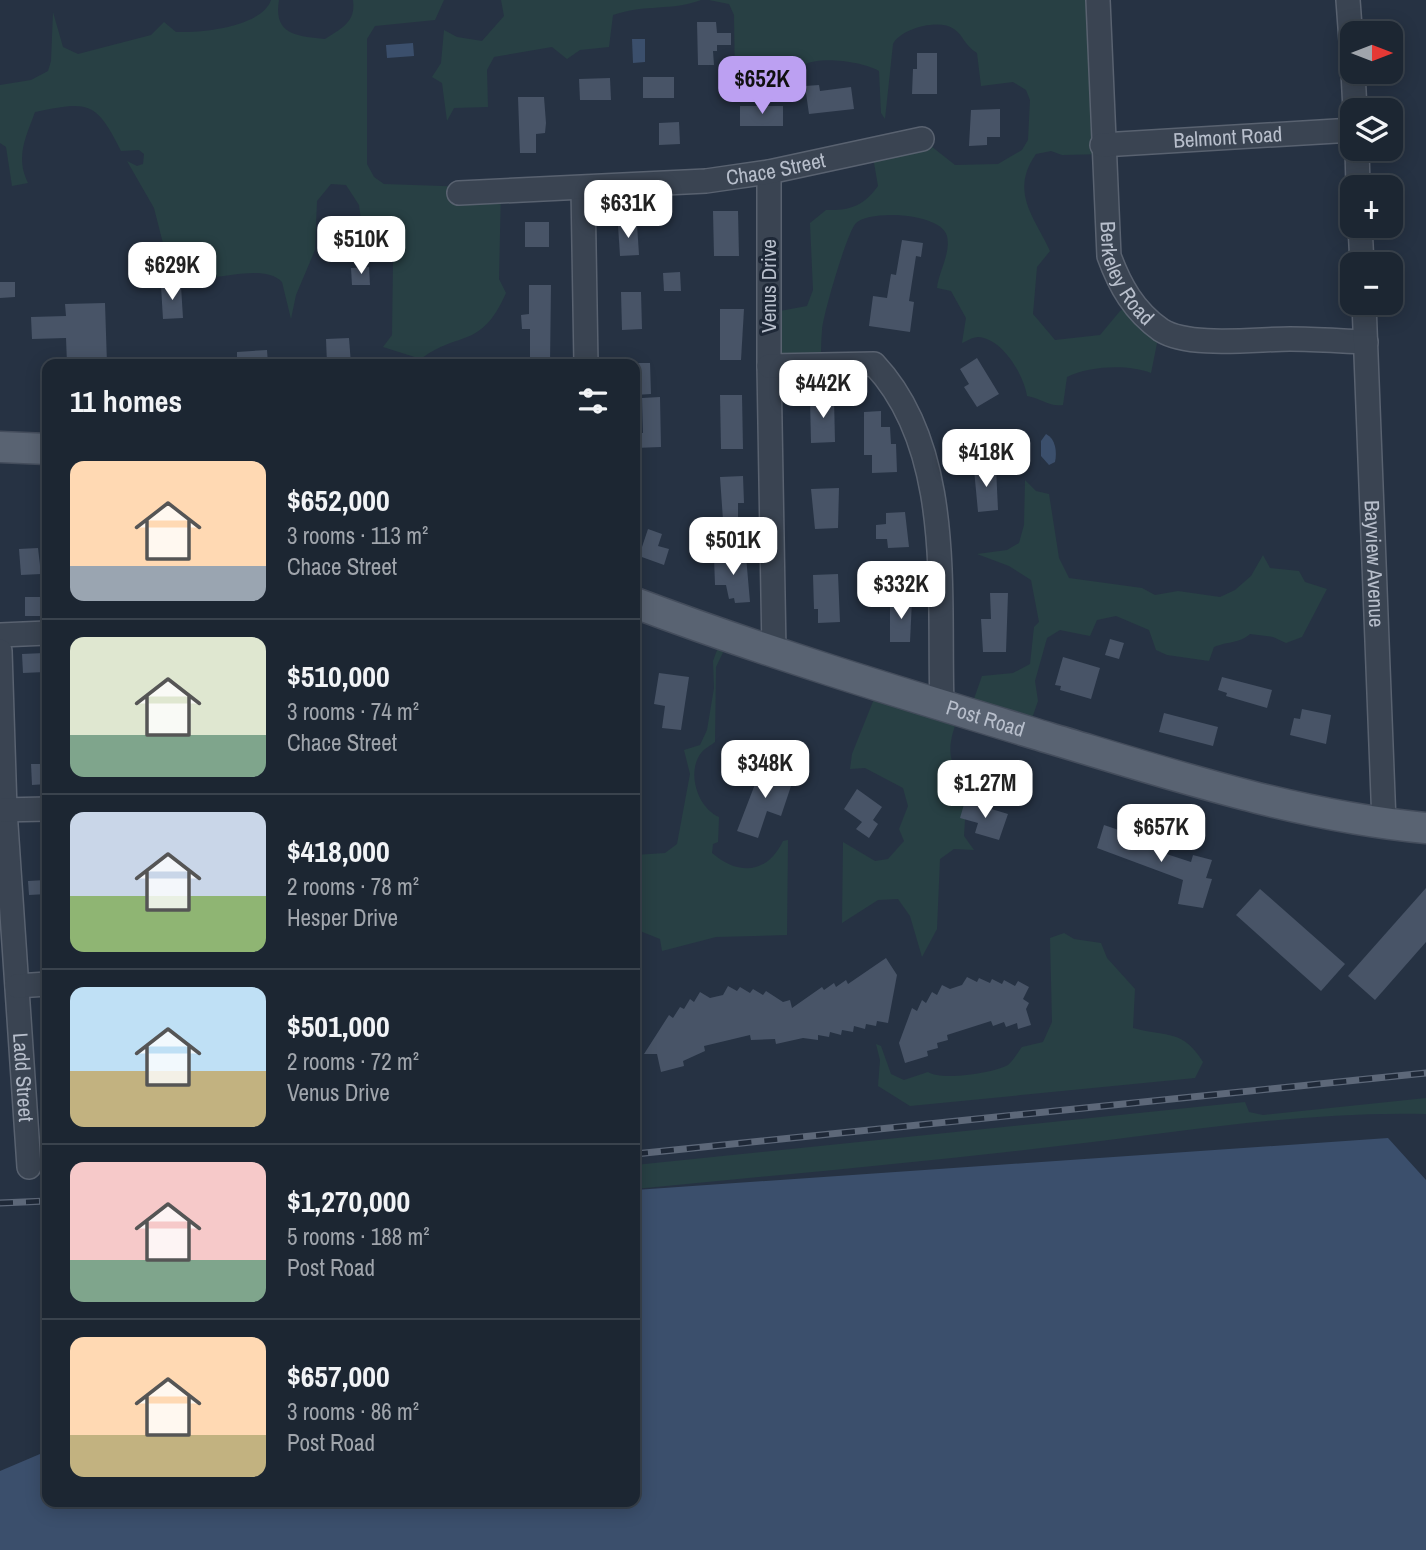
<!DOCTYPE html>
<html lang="en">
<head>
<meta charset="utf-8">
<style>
  :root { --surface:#1c2632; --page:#29323e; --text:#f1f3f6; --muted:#a0a5ac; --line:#3a434d; --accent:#bca0f2 }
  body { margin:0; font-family:"Archivo Narrow",sans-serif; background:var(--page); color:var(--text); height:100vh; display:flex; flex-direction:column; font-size:26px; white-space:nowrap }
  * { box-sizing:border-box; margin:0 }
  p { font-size:23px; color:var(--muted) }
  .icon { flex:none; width:38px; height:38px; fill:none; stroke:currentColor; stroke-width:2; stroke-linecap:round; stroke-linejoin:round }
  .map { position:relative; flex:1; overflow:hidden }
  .details { position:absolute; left:42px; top:359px; width:598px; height:1148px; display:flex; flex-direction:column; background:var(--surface); border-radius:14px; box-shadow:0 4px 18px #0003,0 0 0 2px var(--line) }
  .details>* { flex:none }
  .needle { width:46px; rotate:90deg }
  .fabs { position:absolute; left:1340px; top:21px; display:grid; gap:14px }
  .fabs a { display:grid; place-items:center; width:63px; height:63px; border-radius:14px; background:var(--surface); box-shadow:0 4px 18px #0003,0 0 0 2px var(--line); font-size:35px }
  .price { position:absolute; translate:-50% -60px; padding:0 16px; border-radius:14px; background:#fff; color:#222; font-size:23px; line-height:46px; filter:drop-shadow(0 2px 4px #0008) }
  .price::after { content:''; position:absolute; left:50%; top:42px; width:21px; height:16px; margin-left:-10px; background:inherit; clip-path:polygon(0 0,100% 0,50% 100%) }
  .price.selected { background:var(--accent); color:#111 }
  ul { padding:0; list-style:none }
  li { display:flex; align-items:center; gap:21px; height:175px; padding:0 28px }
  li+li { border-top:2px solid var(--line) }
  li span { display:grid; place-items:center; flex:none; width:196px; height:140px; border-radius:14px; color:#555 }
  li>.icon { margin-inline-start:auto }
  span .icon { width:84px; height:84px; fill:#fffc; stroke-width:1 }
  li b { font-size:30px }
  h2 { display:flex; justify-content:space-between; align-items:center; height:84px; padding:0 28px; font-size:30px }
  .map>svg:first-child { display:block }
</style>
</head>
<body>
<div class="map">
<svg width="1426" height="1550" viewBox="0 0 1426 1550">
  <rect width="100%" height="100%" fill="#263243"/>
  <!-- green -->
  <g fill="#284044">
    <path d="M271,0H279C273,35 297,36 325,39C342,28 356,22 353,0H444L435,20L375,26L367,39V164L374,177L384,184L501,188L499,279L506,293C481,350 459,330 421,359L383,347L392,335L393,262L387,248L364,241L359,205L346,185L331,184L317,201L315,250L296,295L291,319L282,282C267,266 233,276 213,277L202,260L167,259L154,208L127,161L137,166L143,164L144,154L139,150L121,151C96,101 89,101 35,112C26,137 15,157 28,183L12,186L6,147L0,143V85L31,80L48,71L51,61L53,12L63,47L78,54L151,35L164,22L176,32C200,33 262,27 271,0Z"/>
    <path d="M501,0H701C673,11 644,4 613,15L609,47L580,50L567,59L552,47L494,57L487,70L488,107L454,108L447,121L442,83L432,77L441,63L444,30L457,37L482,41L504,16Z"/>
    <path d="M709,0H1098L1105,154L1062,155L1051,151L1036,154C1009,192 1035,218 1050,251L1037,267L1033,314L1055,340L1100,335L1120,311L1135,303L1160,328L1151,373C1128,364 1089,366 1067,377L1063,405C1048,407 1041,398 1027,396C1024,375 1002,338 978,337C973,337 967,341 962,343L966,318L951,291L937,288C939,271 951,253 947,236C942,213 870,209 856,223C847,232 823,315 822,330C821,341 821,352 821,362L770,363L769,313L807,306L813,290L810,223L826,210C849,211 864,206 878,186L872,151L922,139L955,165L998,164L1022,150L1028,140L1030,100L1026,90L1013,82L981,86L977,53C964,45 964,36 954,29C939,18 900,29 893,44L885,119L881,113L879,71C864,62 822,56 806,64C800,68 795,75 789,80L735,84L734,15L729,4Z"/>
    <path d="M1025,480L1036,491L1049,494L1059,558L1069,578L1142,588L1155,595L1178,591L1220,597L1235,590L1251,576L1263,555L1270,568L1299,571L1305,582L1327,589L1302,637L1286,643L1273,637L1250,634C1238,644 1228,641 1214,647L1209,661L1167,655L1156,650L1149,630L1116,616L1097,620L1090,636L1060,630L1047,638L1035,681L1038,701L1028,730L970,710L982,676L1013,673L1030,664L1034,627L1039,622L1031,580L1009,566L977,554L1007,550L1019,543L1024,525Z"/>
    <path d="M723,634L729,640L716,667L715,742C711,745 704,749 701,753C686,773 698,808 719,817L718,842L713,844L712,853C739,876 767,874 783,841L788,840L787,935L716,937L662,951L660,939L635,929V855L665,853L677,844L690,774L684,750L700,745L707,730L714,688L713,661Z"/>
    <path d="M878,689L960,712C948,743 944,760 967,787L964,836L974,850L954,849L940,859L937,929L922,957L910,916L898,899L878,900L842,923L843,842L875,861L888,859L904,841L899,829L908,806L903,788L865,768L850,769L852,754Z"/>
    <path d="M1064,933L1074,939L1101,943L1107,958L1135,989L1133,1028C1166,1037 1183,1029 1203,1062L1195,1078L910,1106L878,1086L880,1060L876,1044L881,1046L891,1074L904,1080L928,1072C941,1081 994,1073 1008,1065C1013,1061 1018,1052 1022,1047L1043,1042L1052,1022L1050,938Z"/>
    <path d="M1426,1098V1114C1306,1111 1187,1131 1067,1145C924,1162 779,1175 635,1189V1165L1245,1102L1249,1112L1263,1115Z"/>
  </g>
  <!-- water -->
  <g fill="#3b4f6c">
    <path d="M632,39H645V62L633,63Z"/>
    <path d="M413,43L414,56L387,58L386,45Z"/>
    <path d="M1046,434C1056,439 1057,452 1055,462L1049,465L1041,456V441Z"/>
    <path d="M1388,1138L1426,1180V1550H0V1471L47,1451V1502H635V1190Z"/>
  </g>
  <!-- building -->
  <g fill="#485467">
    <path d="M697,22H716L717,33H731V45H717V51H713L714,65H698Z"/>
    <path d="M917,53H937V94H912L913,69H917Z"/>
    <rect x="643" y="77" width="31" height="21"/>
    <path d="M610,78L611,100H580L579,79Z"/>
    <path d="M819,85L820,91L851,87L854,109L809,114L805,86Z"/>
    <path d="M518,97H544L546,123L545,133L536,134V153H520Z"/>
    <rect x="740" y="106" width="43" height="20"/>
    <path d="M1000,109V137H987V145L969,146L971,110Z"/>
    <path d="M679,122L680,144L659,145V123Z"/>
    <path d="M713,211H738L739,256H714Z"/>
    <rect x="525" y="222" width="24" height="25"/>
    <path d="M637,224L639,255L620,256L618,225Z"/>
    <path d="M902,240L923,243L921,257L916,256L909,301L914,302L910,332L869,326L873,296L887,298L891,274L896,275Z"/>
    <path d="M369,267L370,285H352L351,268Z"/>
    <path d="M680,272L681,291H664L663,273Z"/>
    <path d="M0,282H15V297L0,298Z"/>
    <path d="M529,285H551L550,364H530V329H522L521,315L529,314Z"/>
    <path d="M161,286H181L183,318L163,319Z"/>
    <path d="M621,292H641L642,329L622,330Z"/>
    <path d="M105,303L107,364H67L66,338L32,339L31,317L66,316L65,304Z"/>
    <path d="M720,309H744L741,360H720Z"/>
    <path d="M349,338L351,364H327L326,339Z"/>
    <path d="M267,350L268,364H237V352Z"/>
    <path d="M977,358L999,394L977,407L964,387L969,384L960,369Z"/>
    <path d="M650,363L651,394L635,395V363Z"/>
    <path d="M720,395H742L743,449H721Z"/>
    <path d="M660,397L661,447L635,448V433H643L642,398Z"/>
    <path d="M834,398L835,442L811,443L810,399Z"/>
    <path d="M881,411V427H890L891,444H896L897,472L872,473V455H864V412Z"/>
    <path d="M996,467L998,510L978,512L974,469Z"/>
    <path d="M743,476L744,503H738V519L723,520L720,477Z"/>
    <path d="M839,488L838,528L815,529L811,489Z"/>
    <path d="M905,512L909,547L888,548L887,539H876V525L886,524V513Z"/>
    <path d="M648,529L662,534L658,546L669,549L664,565L639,556Z"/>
    <path d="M723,540V556L702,557V541Z"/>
    <path d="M38,548L41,574L21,575L19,549Z"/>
    <path d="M746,556L750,602L735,603L734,598L729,599L726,585H715L714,557Z"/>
    <path d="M838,574L840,622L818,623V609H814L813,575Z"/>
    <path d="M990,593H1008L1006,652H983L981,619H991Z"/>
    <rect x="25" y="597" width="22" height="19"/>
    <path d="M890,600H912L910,642H890Z"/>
    <path d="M1110,639L1124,643L1119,659L1105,655Z"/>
    <path d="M44,653L45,672L23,673L22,654Z"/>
    <path d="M1063,657L1100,668L1091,699L1060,690L1061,686L1055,685Z"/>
    <path d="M659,673L689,677L681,730L662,728L665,706L654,704Z"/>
    <path d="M1222,677L1272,690L1267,708L1226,696L1227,693L1218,690Z"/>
    <path d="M1302,709L1331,715L1326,744L1290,735L1294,718L1300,719Z"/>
    <path d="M1164,713L1218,727L1213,746L1159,732Z"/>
    <path d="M31,764H47V784L32,785Z"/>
    <path d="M762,766L794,777L781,816L767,811L758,838L737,831Z"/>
    <path d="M857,789L882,807L873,820L878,824L869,838L856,829L862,822L844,809Z"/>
    <path d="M965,801L1008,814L999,840L975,833L978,823L960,818Z"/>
    <path d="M1104,825L1151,841L1148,848L1191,862L1193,855L1212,860L1206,878L1212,879L1203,908L1178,904L1183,880L1097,848Z"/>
    <path d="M46,880L47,894L29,895L28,881Z"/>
    <path d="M1426,888V942L1375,1000L1348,976Z"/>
    <path d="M1260,889L1345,964L1321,991L1236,915Z"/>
    <path d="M886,958L897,975L888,1023L877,1021L876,1026L866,1024L865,1029L854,1026L853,1032L842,1030L841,1035L830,1032L829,1037L818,1035V1040L803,1038L776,1044L775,1039L751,1040L750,1035L704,1046L705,1051L683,1061L684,1066L661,1072L657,1054H644L669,1015L673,1018L680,1007L684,1009L690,999L694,1002L700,992L710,998L723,995L728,986L737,991L740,987L750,993L753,989L763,995L766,991L783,1002L790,1000L792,1008L822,987L824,990L834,983L836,987L846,980L848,984Z"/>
    <path d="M967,977L977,982L979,978L990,983L992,979L1002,984L1004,980L1015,986L1018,981L1029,987L1023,999L1029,1003L1026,1009L1031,1025L1018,1029L1017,1023L1006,1027L1004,1022L993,1026L991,1021L947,1035L948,1040L937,1043L938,1048L927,1051L928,1056L905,1063L899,1043L912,1008L917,1011L922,1000L926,1003L932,992L937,995L942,985L950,989L962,985Z"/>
  </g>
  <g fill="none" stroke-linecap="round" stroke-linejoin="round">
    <!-- minor casing -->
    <g stroke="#596270" stroke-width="26">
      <g id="minor">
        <path id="s1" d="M1098,0L1109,256C1120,286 1134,311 1161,330C1189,348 1256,339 1290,339C1315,339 1340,341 1366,342"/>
        <path d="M1348,0L1353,68"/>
        <path d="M1353,72L1355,110"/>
        <path id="s2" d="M1102,145L1353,130"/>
        <path d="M1357,149L1358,187"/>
        <path d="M769,172V366L774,652"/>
        <path d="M583,188L586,364"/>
        <path id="s3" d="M459,193L706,181L769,172L922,139"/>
        <path d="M1360,226L1362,264"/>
        <path id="s4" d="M1364,303L1384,823"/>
        <path d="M769,366L874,364C955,450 938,594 942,705"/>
        <path d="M0,635L47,633"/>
        <path id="s5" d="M0,651L5,810L29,1167"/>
        <path d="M0,810L47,809"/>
        <path d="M17,986L47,984"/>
      </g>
    </g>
    <!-- major casing -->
    <g stroke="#444d5c" stroke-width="33">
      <g id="major">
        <path d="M0,447L47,449"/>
        <path id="s6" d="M635,603C771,654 911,696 1049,738C1173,775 1297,816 1426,828"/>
      </g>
    </g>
    <!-- minor -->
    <use href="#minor" stroke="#3a4452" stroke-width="23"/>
    <!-- major -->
    <use href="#major" stroke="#596372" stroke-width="30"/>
    <!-- rail casing -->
    <g stroke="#5d6879" stroke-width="7">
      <g id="rail">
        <path d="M635,1154L1426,1073"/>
        <path d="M0,1203L47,1201"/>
      </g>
    </g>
    <!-- rail -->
    <use href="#rail" stroke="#1f2938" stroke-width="4.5" stroke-dasharray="13" stroke-linecap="butt"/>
  </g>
  <g text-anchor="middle" stroke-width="6" stroke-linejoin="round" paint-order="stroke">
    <!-- street labels -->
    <g font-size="21" fill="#b8bfcc" stroke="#1f2938">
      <text dy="7" stroke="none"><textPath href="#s2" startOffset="126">Belmont Road</textPath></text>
      <text dy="7" stroke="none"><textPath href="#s3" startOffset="318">Chace Street</textPath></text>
      <text dy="7" stroke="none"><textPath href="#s1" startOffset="278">Berkeley Road</textPath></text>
      <text transform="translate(769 286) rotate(-90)" y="7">Venus Drive</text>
      <text dy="7" stroke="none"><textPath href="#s4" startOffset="261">Bayview Avenue</textPath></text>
      <text dy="7" stroke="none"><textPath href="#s6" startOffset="369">Post Road</textPath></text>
      <text dy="7" stroke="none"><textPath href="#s5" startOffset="427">Ladd Street</textPath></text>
    </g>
  </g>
</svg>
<div class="fabs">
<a><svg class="needle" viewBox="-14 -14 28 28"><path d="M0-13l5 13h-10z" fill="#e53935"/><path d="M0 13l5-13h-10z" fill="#a0a5ac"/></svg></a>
<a><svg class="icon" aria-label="layers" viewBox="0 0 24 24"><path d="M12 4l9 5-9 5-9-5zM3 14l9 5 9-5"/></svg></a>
<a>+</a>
<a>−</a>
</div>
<b class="price selected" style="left:762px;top:116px">$652K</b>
<b class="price" style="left:628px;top:240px">$631K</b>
<b class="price" style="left:361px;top:276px">$510K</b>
<b class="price" style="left:172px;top:302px">$629K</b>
<b class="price" style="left:823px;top:420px">$442K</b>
<b class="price" style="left:986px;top:489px">$418K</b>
<b class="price" style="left:733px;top:577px">$501K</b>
<b class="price" style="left:901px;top:621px">$332K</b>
<b class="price" style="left:765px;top:800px">$348K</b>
<b class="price" style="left:985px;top:820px">$1.27M</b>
<b class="price" style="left:1161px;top:864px">$657K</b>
<section class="details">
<h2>11 homes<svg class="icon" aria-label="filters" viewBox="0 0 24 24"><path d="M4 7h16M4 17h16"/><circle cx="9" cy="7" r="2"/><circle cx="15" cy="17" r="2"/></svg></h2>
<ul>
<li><span style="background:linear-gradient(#ffd9b3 75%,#9aa5b1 0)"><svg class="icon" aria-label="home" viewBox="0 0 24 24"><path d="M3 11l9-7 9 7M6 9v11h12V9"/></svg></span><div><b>$652,000</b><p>3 rooms · 113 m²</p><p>Chace Street</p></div></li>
<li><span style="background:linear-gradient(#dfe7d0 70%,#7fa58c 0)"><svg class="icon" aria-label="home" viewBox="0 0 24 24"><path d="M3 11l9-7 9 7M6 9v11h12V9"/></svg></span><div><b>$510,000</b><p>3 rooms · 74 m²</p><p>Chace Street</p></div></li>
<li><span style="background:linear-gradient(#c9d6e8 60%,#8fb573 0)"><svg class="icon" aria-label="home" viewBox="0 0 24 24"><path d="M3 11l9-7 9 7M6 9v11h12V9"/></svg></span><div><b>$418,000</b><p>2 rooms · 78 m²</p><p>Hesper Drive</p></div></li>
<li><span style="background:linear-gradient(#bfe0f5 60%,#c2b280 0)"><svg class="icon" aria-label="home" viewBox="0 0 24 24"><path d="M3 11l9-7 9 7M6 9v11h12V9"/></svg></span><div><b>$501,000</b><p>2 rooms · 72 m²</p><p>Venus Drive</p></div></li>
<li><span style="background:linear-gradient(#f6c9c9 70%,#7fa58c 0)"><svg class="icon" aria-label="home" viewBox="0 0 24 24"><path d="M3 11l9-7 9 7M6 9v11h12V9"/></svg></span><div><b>$1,270,000</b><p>5 rooms · 188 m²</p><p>Post Road</p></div></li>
<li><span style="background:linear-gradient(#ffd9b3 70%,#c2b280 0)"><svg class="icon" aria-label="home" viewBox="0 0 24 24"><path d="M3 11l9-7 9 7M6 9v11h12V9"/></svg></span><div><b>$657,000</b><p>3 rooms · 86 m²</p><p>Post Road</p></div></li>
</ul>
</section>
</div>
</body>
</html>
